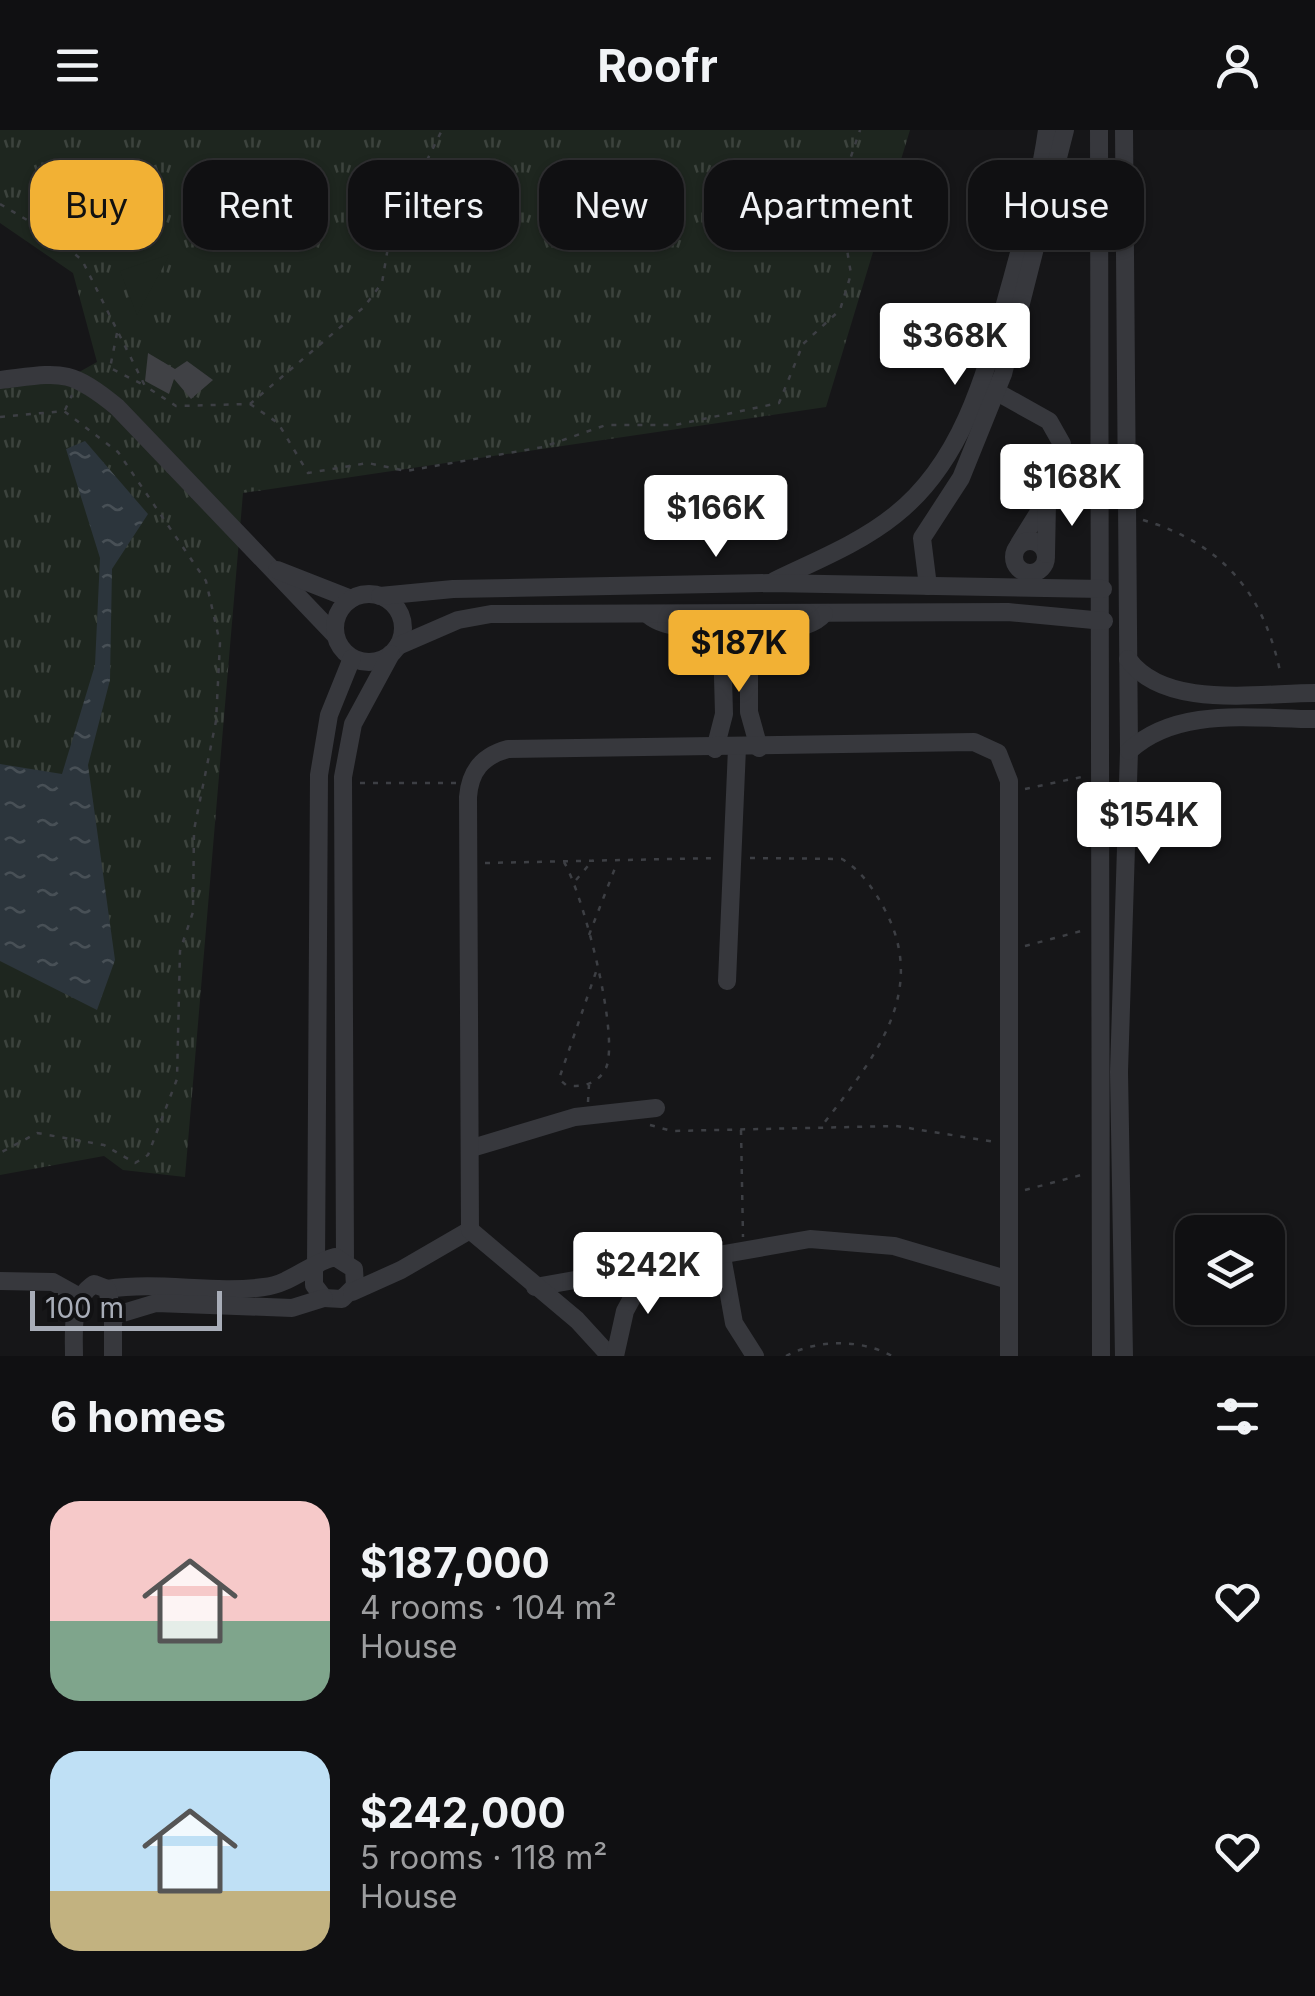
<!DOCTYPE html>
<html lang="en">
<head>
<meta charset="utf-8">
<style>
  :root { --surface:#101012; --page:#1e1e20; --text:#f1f3f6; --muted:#9c9d9f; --line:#303032; --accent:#f2b134 }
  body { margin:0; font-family:Inter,sans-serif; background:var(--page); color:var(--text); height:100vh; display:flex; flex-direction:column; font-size:38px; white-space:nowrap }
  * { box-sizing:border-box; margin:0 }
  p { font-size:32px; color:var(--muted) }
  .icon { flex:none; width:55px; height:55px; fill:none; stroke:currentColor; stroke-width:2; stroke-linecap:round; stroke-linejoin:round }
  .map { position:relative; height:1226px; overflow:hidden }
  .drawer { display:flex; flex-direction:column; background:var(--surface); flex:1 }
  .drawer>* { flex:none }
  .banner { position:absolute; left:30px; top:30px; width:1255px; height:90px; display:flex; gap:20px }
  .controls { position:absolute; left:1175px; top:1085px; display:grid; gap:20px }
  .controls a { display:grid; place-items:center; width:110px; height:110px; border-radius:20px; background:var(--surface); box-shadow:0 2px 8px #0004,0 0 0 2px var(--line); font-size:50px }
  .scale { position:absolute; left:30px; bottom:25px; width:192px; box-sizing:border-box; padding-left:10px; border:5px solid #a8adb8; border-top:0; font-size:28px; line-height:35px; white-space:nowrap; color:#a8adb8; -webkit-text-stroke:8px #111113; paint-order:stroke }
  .price { position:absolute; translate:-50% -85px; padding:0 22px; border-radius:10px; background:#fff; color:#222; font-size:32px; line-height:65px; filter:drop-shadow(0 2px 5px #0008) }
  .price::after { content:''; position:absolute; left:50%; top:60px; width:30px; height:22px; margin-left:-15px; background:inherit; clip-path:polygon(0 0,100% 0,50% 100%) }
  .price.active { background:var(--accent); color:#111 }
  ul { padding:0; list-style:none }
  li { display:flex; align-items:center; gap:30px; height:250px; padding:0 50px }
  li span { display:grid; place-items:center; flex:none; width:280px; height:200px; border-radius:30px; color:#555 }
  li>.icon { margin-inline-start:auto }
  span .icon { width:120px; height:120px; fill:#fffc; stroke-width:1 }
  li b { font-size:42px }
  h2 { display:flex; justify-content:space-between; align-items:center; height:120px; padding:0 50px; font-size:42px }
  .pill { padding:0 35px; border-radius:30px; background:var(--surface); box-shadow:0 2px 8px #0004,0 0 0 2px var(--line); font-size:35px; line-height:90px }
  .pill.active { background:var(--accent); color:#111 }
  header { display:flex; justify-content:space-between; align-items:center; height:130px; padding:0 50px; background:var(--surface); font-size:45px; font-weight:700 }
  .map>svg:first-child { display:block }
</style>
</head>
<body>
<header><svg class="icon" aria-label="menu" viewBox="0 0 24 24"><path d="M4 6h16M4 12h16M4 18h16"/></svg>Roofr<svg class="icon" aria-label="person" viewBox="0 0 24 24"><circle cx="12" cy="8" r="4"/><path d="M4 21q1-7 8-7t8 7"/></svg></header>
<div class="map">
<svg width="1315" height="1226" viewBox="0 0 1315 1226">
  <defs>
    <pattern id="grass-tufts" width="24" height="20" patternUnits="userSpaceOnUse" patternTransform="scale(2.5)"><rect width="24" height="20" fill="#1e261f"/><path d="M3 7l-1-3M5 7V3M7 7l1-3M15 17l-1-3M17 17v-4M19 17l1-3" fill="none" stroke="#3c433d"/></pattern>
    <pattern id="water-ripples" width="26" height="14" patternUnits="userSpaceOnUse" patternTransform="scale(2.5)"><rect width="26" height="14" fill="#2c353c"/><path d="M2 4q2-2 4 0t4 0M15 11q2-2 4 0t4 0" fill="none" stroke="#485056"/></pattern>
  </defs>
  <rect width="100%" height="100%" fill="#161618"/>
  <!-- grass -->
  <path fill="url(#grass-tufts)" d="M0,0H910L826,277L243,363L185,1047L123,1040L104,1026L0,1045V258L63,251L97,232L73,143L0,93Z"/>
  <!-- green -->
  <path fill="#1e261f" d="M170,124L137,185L120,141Z"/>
  <!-- water -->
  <path fill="url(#water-ripples)" d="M85,311L148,384L112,439L110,550L88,635L115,830L97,880L0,831V634L62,644L95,535L100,428L66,319Z"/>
  <!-- building -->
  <path fill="#404145" d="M148,223L175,239L187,231L213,250L191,269L174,249L169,264L145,251Z"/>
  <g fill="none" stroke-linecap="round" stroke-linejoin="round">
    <!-- path -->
    <g stroke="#3d3f44" stroke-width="2.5" stroke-dasharray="5 8" stroke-linecap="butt">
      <path d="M0,74L49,103L82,130L145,256L176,276L250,274L364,177L382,153L390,105L442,0"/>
      <path d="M117,203L110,238L142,254"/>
      <path d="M250,274L278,293L308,343L368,333L406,341L543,317L606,295H675L779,273L803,214L840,180L851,144L838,65L860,0"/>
      <path d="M65,280L72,265"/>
      <path d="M0,287L64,281L118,322L206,451L220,513L216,591L194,700L193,782L180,821L177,949L148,1025L135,1033L104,1015L37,1003L0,1023"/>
      <path d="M1143,390C1224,414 1265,465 1281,546"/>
      <path d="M360,653H457"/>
      <path d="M1025,659L1086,646"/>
      <path d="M750,728L842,729C862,741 875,761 886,782C929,866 870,933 821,997"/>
      <path d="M564,732C583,764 620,905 606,938C598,954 582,958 566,955L559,949L597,839"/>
      <path d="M485,733L717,728"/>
      <path d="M576,750L593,730"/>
      <path d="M589,805L617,733"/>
      <path d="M1025,816L1085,800"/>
      <path d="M588,972L589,955"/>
      <path d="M650,995L672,1001L896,996L995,1012"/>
      <path d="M741,1000L743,1107"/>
      <path d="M1025,1060L1085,1044"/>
      <path d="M786,1226C818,1209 861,1209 892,1226"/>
    </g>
    <!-- minor -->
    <g stroke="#37383d" stroke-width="18">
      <path d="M1099,0L1101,1226"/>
      <path d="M1124,0L1129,621L1119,942L1124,1226"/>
      <path d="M0,250C60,243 68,237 117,277L335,505"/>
      <path d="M997,262L1049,291L1062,314L1050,364L1019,414"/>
      <circle cx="1030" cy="427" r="16"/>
      <path d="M1046,424L1047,373"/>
      <path d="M277,440L351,469"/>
      <path d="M774,451C815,431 859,414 895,385C967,328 988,233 1012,149C1025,100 1040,51 1047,0"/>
      <path d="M928,456L922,408L961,348L1003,244L1065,0"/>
      <circle cx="369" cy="498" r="34"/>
      <path d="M380,466L453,459L770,453L1103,459"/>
      <path d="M647,484C670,504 700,491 722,510L724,584L715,619"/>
      <path d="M398,516L458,490L491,484L1008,482L1104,491"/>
      <path d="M1128,529C1165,580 1258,563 1315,563"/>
      <path d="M759,618L749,582V516C768,489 803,507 824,484"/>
      <path d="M1129,621C1177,576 1253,589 1315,589"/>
      <path d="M727,851L737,618"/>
      <path d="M472,1018L575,987L656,978"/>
      <path d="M722,1126L734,1193L755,1226"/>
      <path d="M345,1130L343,647L353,594L391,524"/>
      <path d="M316,1136L319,645L329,585L352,528"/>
      <path d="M0,1151L53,1152L80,1167"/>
      <path d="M535,1157L810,1109L894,1116L1009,1150"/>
      <path d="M107,1159C160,1151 212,1164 264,1157C291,1154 310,1133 335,1127L354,1139L355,1156L342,1169L324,1168L314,1155V1140"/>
      <path d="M352,1162L401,1140L470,1100"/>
      <path d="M113,1186L156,1173L292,1178L324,1168"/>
      <path d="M74,1226C74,1200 70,1170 94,1154L107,1159L113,1186V1226"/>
      <path d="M610,1226L577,1190L470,1100L468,667C470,641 482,626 508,619L974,612L998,623L1009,651V1226"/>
      <path d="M615,1226L625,1181L649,1137"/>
    </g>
  </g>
</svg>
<div class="controls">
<a><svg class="icon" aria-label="layers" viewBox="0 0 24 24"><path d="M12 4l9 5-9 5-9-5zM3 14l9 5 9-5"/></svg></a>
</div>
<div class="scale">100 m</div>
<b class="price" style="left:955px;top:258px">$368K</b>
<b class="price" style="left:1072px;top:399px">$168K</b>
<b class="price" style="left:716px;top:430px">$166K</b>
<b class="price active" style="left:739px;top:565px">$187K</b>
<b class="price" style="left:1149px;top:737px">$154K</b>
<b class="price" style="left:648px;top:1187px">$242K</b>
<div class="banner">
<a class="pill active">Buy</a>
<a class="pill">Rent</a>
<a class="pill">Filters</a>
<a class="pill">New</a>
<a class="pill">Apartment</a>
<a class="pill">House</a>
</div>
</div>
<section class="drawer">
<h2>6 homes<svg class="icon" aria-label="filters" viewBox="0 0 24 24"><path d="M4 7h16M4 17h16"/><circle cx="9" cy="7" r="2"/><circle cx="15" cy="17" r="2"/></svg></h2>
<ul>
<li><span style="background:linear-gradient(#f6c9c9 60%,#7fa58c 0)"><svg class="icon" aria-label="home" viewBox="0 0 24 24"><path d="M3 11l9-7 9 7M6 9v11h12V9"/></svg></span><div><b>$187,000</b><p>4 rooms · 104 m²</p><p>House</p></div><svg class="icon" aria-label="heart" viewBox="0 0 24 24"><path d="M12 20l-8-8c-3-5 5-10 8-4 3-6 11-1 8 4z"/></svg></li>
<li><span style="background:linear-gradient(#bfe0f5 70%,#c2b280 0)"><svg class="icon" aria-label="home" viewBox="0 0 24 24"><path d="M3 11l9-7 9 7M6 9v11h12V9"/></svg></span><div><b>$242,000</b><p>5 rooms · 118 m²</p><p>House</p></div><svg class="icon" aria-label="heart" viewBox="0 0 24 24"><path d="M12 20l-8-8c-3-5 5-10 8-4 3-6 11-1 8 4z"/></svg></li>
</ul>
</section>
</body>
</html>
